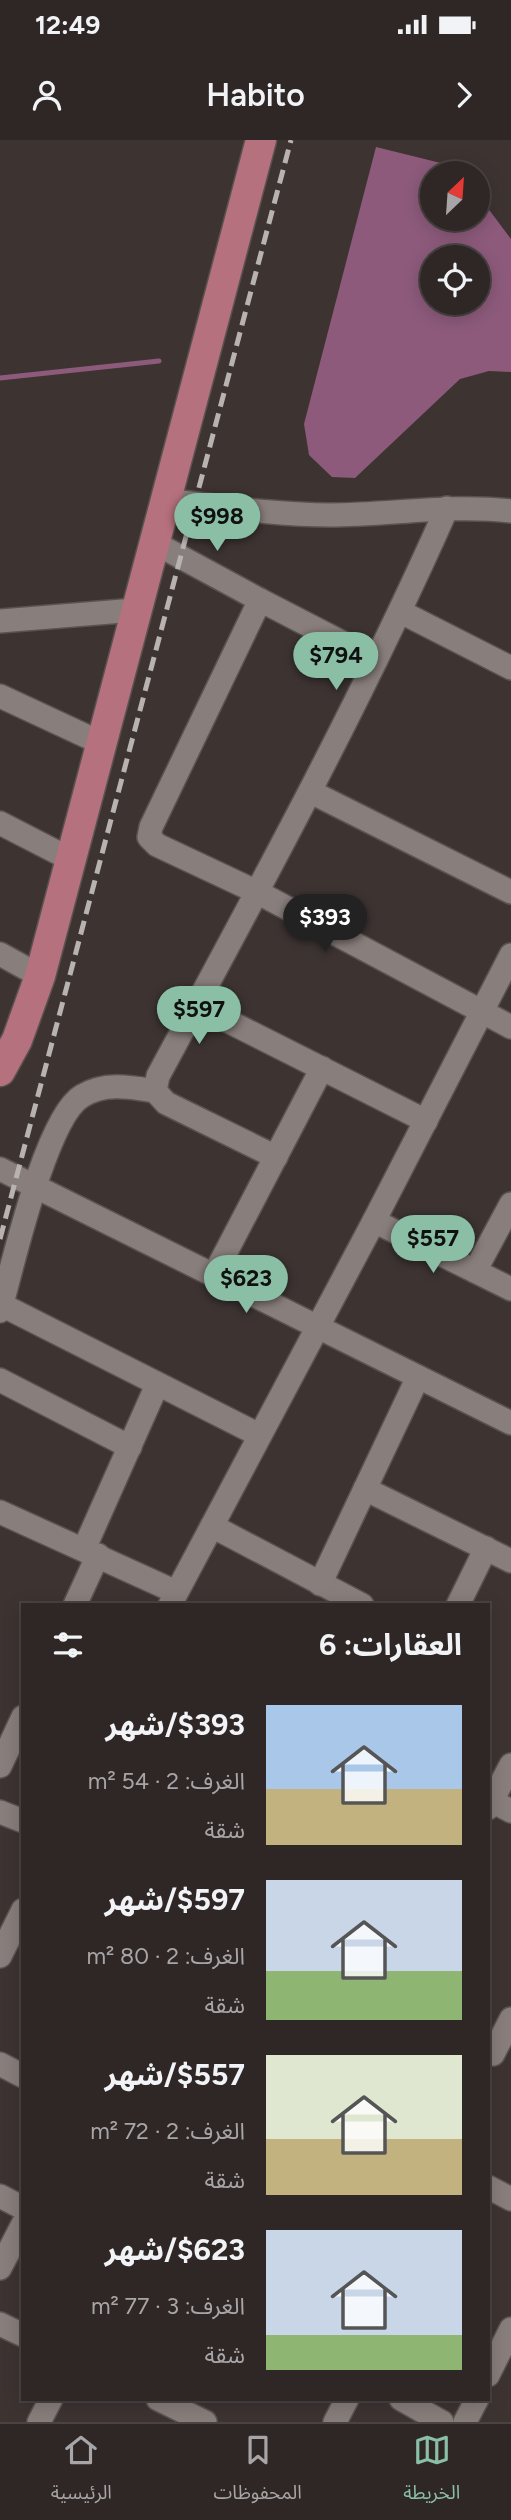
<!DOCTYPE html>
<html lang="ar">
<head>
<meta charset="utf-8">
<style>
  :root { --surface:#2e2726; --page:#3a3332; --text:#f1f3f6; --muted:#a7a5a7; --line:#494443; --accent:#8abfa5 }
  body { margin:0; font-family:Figtree,"Noto Sans Arabic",sans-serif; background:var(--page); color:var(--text); direction:rtl; height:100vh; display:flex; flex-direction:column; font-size:26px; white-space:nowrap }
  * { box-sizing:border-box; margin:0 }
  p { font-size:23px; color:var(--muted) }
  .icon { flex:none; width:38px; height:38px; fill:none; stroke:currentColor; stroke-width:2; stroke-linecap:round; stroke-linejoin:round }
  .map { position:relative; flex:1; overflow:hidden; direction:ltr }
  .side { position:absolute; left:21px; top:1463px; width:469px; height:798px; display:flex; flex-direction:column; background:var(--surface); border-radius:0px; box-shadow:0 4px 18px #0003,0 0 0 2px var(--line); direction:rtl }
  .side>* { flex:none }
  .needle { width:46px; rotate:25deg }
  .fabs { position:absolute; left:420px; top:21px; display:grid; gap:14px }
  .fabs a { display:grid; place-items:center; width:70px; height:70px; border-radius:50%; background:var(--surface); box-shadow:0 4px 18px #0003,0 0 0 2px var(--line); font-size:35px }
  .price { position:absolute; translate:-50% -60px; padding:0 16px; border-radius:24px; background:var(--accent); color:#111; font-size:23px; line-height:46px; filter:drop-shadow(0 2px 4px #0008) }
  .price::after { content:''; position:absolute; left:50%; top:42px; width:21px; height:16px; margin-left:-10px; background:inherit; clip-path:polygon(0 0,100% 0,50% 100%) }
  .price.current { background:#222; color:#fff }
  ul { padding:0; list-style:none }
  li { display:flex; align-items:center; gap:21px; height:175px; padding:0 28px }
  li span { display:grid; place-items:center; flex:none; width:196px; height:140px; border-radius:0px; color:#555 }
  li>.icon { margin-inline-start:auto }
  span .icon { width:84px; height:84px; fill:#fffc; stroke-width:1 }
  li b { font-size:30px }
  h2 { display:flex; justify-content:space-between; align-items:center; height:84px; padding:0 28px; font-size:30px }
  .status { display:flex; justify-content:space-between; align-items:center; height:49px; padding:0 35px; background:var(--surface); direction:ltr }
  .status svg { height:19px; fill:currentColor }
  header { display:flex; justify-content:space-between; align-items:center; height:91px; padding:0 28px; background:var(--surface); font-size:32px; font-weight:600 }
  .dock { display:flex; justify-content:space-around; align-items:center; height:98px; border-top:2px solid var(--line); background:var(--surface); font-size:19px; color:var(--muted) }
  .dock a { display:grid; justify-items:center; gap:4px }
  .dock .current { color:var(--accent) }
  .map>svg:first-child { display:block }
</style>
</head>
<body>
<div class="status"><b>12:49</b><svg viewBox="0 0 49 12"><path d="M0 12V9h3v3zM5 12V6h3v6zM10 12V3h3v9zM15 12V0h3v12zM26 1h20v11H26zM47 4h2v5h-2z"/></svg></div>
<header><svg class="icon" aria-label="forward" viewBox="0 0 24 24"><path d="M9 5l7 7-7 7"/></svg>Habito<svg class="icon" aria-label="person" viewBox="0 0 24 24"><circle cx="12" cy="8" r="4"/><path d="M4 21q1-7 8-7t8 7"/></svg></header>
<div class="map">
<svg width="511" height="2282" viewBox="0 0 511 2282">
  <rect width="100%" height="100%" fill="#3d3432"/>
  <!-- water -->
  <path fill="#8d5a7b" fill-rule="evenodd" d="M376,7L457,27L462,33H432V79H478V55L511,99V232L489,231L460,239L355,338L332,337L309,315L304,284ZM432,117H478V163H432Z"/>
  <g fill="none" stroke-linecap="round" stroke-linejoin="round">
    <!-- stream -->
    <path stroke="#8d5a7b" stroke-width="5" d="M0,238L159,221"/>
    <!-- minor casing -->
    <g stroke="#5a5250" stroke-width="26">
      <g id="minor">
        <path d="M164,360C219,366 274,375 330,375C390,375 450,364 511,371"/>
        <path d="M153,402L260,460"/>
        <path d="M401,472L511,528"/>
        <path d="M0,481L135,470"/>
        <path d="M376,520L260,460L151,687L149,697L157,705L257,752L511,887"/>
        <path d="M0,556L101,603"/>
        <path d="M311,652L511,752"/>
        <path d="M0,683L70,719"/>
        <path d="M0,814L40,836"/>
        <path d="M196,865L426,981"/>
        <path d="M276,1017L166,963L155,951L158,936C259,749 361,562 447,368"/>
        <path d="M0,1029L511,1283"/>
        <path d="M374,1081L511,1149"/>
        <path d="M475,1131L511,1064"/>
        <path d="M214,1135L322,928"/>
        <path d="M2,1165L259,1295"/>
        <path d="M0,1171C12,1128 46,977 82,956C105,942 130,947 155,951"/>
        <path d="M0,1240L130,1307"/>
        <path d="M365,1349L511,1421"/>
        <path d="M0,1372L176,1452"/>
        <path d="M212,1386L362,1465"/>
        <path d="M84,1409L157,1245"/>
        <path d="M320,1444L418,1237"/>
        <path d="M75,1465L98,1415"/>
        <path d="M170,1465L374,1081L511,815"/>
        <path d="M458,1465L486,1408"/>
        <path d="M0,1626L23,1577"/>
        <path d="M488,1659L511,1671"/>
        <path d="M488,1668L511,1625"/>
        <path d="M0,1672L23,1681"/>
        <path d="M0,1816L23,1770"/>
        <path d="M493,1914L511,1879"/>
        <path d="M0,1924L23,1936"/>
        <path d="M488,2047L511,2059"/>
        <path d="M0,2056L23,2068"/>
        <path d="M0,2128L23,2084"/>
        <path d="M0,2184L23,2195"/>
        <path d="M488,2235L511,2189"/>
        <path d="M158,2259L205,2282"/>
        <path d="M401,2259L442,2282"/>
        <path d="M39,2282L51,2259"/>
        <path d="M335,2282L347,2259"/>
        <path d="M465,2282L477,2259"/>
      </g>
    </g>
    <!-- major casing -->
    <g stroke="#5a5250" stroke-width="33">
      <path id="major" d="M0,931L17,900L40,836L261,0"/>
    </g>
    <!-- minor -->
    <use href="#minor" stroke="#887e7b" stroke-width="23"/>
    <!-- major -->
    <use href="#major" stroke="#b5717d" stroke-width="30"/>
    <!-- rail -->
    <path stroke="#b8b2b0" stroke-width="5" stroke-dasharray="14 7" stroke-linecap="butt" d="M0,1099L291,0"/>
  </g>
</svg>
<div class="fabs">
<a><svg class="needle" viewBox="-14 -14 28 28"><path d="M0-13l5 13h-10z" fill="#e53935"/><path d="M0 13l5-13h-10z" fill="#a7a5a7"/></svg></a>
<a><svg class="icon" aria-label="locate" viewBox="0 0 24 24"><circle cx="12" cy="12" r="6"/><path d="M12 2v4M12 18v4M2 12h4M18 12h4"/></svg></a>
</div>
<b class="price" style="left:217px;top:413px">$998</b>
<b class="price" style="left:336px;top:552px">$794</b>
<b class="price current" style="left:325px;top:814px">$393</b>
<b class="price" style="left:199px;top:906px">$597</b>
<b class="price" style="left:433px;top:1135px">$557</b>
<b class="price" style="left:246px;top:1175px">$623</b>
<section class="side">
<h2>العقارات: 6<svg class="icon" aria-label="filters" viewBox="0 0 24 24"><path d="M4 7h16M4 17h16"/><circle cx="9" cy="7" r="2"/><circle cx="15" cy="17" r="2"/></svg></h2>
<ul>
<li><span style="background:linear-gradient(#a9c7e8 60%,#c2b280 0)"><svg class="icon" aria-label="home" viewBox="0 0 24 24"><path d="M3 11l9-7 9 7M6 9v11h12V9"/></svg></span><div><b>$393/شهر</b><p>الغرف: 2 · 54 m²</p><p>شقة</p></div></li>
<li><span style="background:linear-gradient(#c9d6e8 65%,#8fb573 0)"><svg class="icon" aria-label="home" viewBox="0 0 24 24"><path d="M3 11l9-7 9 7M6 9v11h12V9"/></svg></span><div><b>$597/شهر</b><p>الغرف: 2 · 80 m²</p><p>شقة</p></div></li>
<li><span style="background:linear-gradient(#dfe7d0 60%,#c2b280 0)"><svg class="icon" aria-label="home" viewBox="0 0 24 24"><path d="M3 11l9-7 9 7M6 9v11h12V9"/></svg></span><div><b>$557/شهر</b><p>الغرف: 2 · 72 m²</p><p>شقة</p></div></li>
<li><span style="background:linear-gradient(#c9d6e8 75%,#8fb573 0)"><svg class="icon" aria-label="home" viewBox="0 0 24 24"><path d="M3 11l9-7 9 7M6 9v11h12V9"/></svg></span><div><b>$623/شهر</b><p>الغرف: 3 · 77 m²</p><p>شقة</p></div></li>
</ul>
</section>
</div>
<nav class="dock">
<a class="current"><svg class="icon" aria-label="map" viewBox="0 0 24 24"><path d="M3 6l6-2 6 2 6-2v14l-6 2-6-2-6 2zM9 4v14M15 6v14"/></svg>الخريطة</a>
<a><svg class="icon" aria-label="saved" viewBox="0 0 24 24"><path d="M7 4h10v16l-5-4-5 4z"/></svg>المحفوظات</a>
<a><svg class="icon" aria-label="home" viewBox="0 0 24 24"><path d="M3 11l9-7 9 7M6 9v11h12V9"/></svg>الرئيسية</a>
</nav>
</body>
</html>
